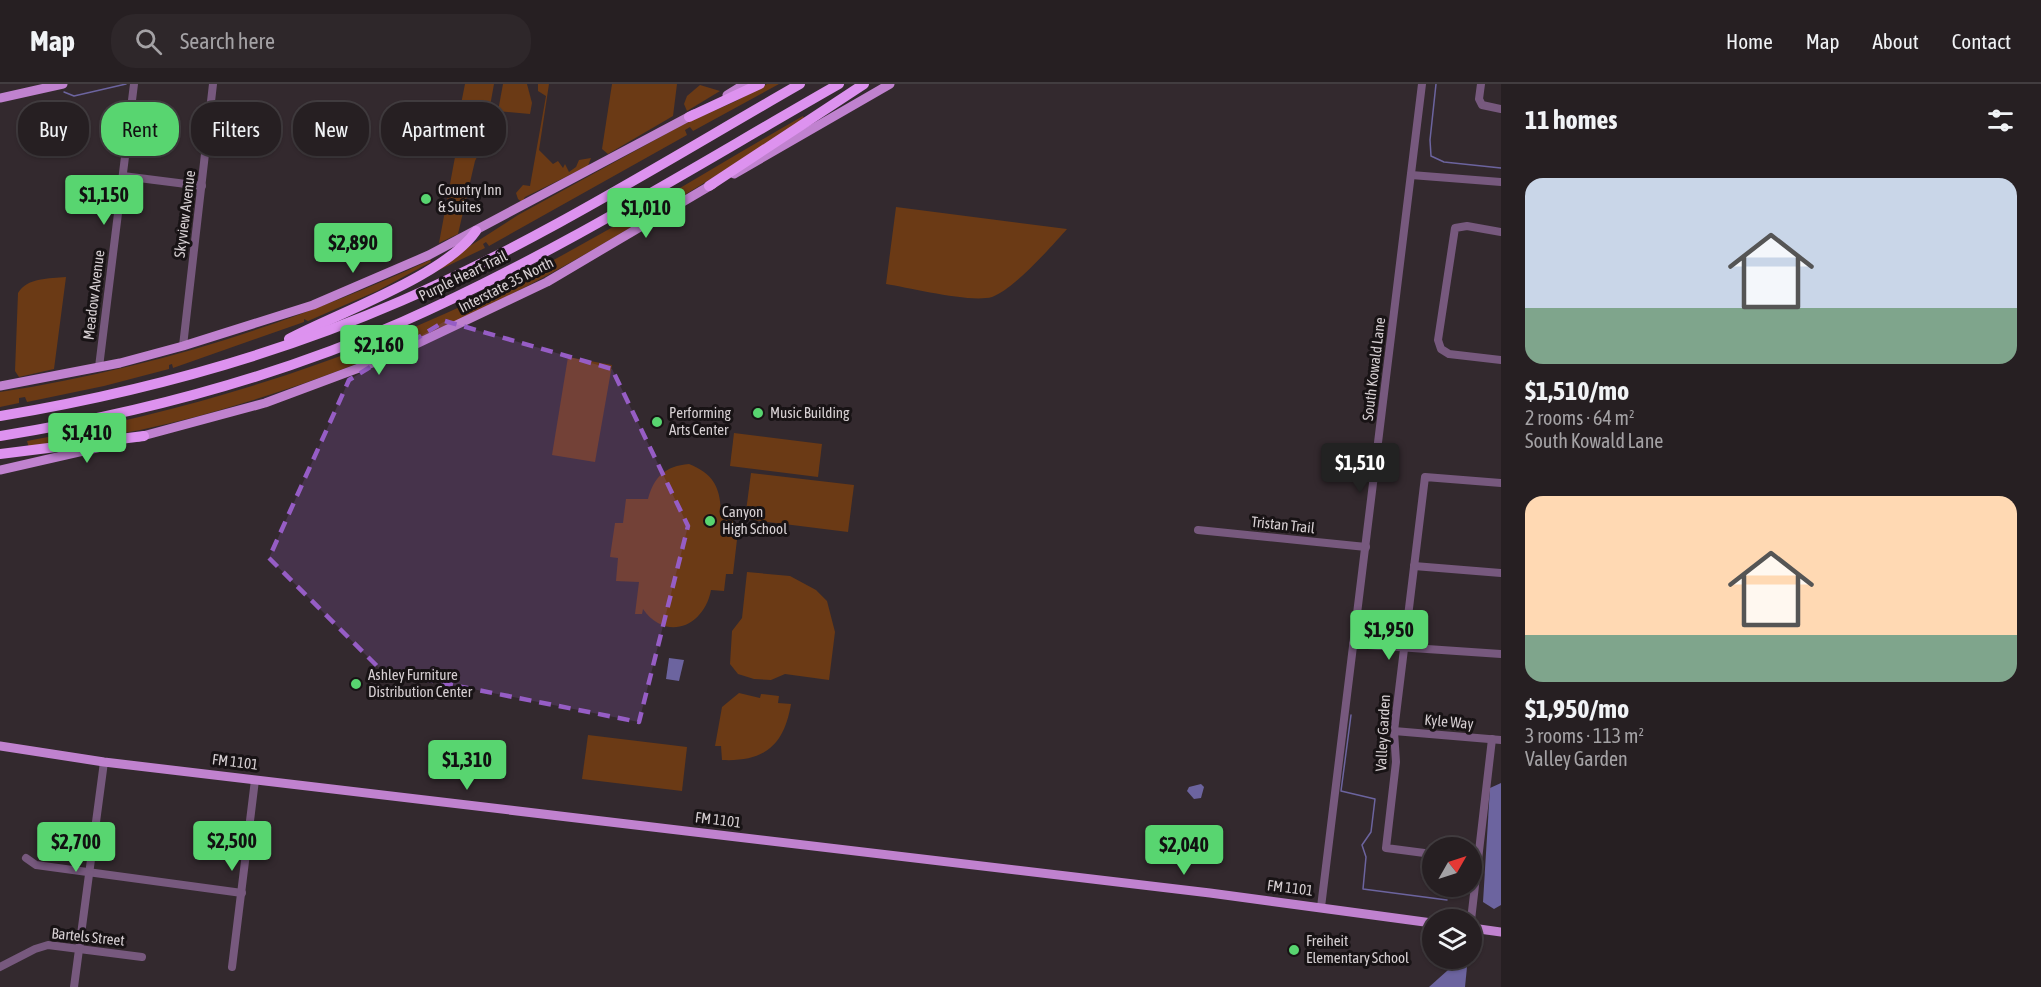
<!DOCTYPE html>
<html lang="en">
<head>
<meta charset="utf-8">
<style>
  :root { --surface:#261f22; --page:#2e272a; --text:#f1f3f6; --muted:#a4a2a5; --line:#423d40; --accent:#58d570 }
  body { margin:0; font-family:"Asap Condensed",sans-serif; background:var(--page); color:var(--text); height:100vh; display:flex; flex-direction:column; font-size:22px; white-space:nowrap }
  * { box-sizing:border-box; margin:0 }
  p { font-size:20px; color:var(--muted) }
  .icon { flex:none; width:33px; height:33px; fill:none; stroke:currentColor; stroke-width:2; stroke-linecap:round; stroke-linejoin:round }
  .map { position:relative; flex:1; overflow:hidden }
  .panel { display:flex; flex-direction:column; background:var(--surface); width:540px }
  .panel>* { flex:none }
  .banner { position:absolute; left:18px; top:18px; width:570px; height:54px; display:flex; gap:12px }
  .needle { width:39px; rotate:51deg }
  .buttons { position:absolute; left:1422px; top:753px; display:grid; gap:12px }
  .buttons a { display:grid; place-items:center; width:60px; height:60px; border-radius:50%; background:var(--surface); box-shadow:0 2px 4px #0004,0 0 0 2px var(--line); font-size:30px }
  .price { position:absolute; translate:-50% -51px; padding:0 14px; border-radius:6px; background:var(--accent); color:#111; font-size:20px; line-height:39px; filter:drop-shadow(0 2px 3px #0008) }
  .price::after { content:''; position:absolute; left:50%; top:36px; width:18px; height:14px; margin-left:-9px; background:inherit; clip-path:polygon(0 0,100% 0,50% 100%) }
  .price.on { background:#222; color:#fff }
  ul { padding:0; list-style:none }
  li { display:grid; align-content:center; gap:12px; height:318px; padding:0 24px }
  li span { display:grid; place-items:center; height:186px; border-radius:18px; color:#555 }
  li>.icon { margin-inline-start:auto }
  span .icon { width:108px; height:108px; fill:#fffc; stroke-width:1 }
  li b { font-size:26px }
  h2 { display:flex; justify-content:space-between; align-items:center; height:72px; padding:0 24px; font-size:26px }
  .chip { padding:0 21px; border-radius:24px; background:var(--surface); box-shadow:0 2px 4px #0004,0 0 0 2px var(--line); font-size:21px; line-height:54px }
  .chip.on { background:var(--accent); color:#111 }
  header { display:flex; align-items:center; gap:36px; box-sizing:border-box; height:84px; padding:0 30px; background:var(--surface); border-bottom:2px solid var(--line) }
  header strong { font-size:28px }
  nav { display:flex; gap:33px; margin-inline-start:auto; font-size:21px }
  .search { width:420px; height:54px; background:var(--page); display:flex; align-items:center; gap:15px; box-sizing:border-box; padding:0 21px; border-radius:24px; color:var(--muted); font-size:22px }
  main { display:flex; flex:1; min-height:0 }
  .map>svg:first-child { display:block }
</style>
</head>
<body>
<header>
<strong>Map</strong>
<div class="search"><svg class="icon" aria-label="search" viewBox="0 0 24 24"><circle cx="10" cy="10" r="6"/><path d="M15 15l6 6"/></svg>Search here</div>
<nav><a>Home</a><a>Map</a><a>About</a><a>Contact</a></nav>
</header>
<main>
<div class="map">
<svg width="1501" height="903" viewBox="0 0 1501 903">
  <rect width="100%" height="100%" fill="#33292e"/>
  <!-- green -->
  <g fill="#6b3a15">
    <path d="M465,0H494L483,61L475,77L458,150L439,159L455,73L404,63L408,37L456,45Z"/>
    <path d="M503,0H527L532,19L530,30L498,27Z"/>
    <path d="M538,0H549L539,66L553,80L558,77L563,84L565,80L569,88L576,83L579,76L591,74L588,82L525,113L522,118L518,115L516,109L523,101L530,102L546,12L538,7Z"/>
    <path d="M612,0H677L673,32L608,70L602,65Z"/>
    <path d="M767,0H779L693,47L690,43L685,46L687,51L489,162L486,158L483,160L485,164L414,198L518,131L686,39L734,18Z"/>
    <path d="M700,1L720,7L687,27L684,20L687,12Z"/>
    <path d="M803,32L805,36L791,46C699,101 609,160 514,209C399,268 266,319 140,346C104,353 66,358 29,364L27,357C193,326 356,276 508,200C608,149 705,88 803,32Z"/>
    <path d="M896,123L1067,145C1051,163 1013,206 992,213C970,219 911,204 886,200Z"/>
    <path d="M430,176L431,178L377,207L308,237L304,235V238L173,284L172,280L169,281V285L104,302L27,318L25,313L19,314V319L0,323V308C149,285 293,240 430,176Z"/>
    <path d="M66,193L54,285L19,293L15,287L18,209C28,193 49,195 66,193Z"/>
    <path d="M568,273L612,281L595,378L552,371Z"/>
    <path d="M734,349L822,360L818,393L730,382Z"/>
    <path d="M689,380C713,390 720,402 721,428L734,430L732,446L738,447L733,490H726L724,507L711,506C704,543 666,558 643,525L642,530H635L639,498L616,497L618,474L610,473L615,439H623L626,415H648C654,393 665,382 689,380Z"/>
    <path d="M751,389L854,401L848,448L745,435Z"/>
    <path d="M747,488L790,492L816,506L827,517L835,548L829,596L785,590L771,596L754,595L738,590L730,580L732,547L742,534Z"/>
    <path d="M739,609L760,614L761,610L779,612L778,619L791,620C784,662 764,678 722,676L721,662H715L722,623Z"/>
    <path d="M588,651L687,663L682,707L582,695Z"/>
  </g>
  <!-- water -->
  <g fill="#6c649f">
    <path d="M669,574L684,576L679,597L666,595Z"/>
    <path d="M1501,699V821L1494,825L1483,818L1490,704Z"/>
    <path d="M1201,700L1204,703L1201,714L1194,715L1187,707L1189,703Z"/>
    <path d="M1457,878H1463L1467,883L1465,903H1429Z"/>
  </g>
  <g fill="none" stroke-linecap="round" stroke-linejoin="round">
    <!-- stream -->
    <g stroke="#6c649f" stroke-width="1.5">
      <path d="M1436,0L1430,56L1431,72L1444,78L1501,84"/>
      <path d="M64,8L74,12L126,0"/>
      <path d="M1351,631L1341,707L1375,715L1371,748L1362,761L1366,773L1363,805L1447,816"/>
    </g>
    <!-- minor -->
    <g stroke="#77597e" stroke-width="8">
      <path d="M1481,0L1479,15L1482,21L1501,25"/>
      <path d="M1411,91L1501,98"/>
      <path d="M123,92L202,102"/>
      <path d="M1501,148L1467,142L1455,144L1438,256L1441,265L1449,270L1501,276"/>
      <path d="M183,262L213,0"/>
      <path d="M99,283L134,0"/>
      <path d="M1198,446L1366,463"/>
      <path d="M1414,482L1501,489"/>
      <path d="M1353,560L1501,570"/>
      <path d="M1394,647L1501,656"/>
      <path d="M1432,770L1386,764L1396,678L1394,647L1425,393L1501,399"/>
      <path d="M26,774L36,781L242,809"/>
      <path d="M1321,823L1422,0"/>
      <path d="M1471,836L1492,655"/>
      <path d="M0,883L35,865L48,861L142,873"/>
      <path d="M232,883L255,696"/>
      <path d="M74,903L104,678"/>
    </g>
    <!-- major -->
    <g stroke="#c082cf" stroke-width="9">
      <path d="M727,11L745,0"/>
      <path d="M0,14L63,0"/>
      <path d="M734,90L890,0"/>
      <path d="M0,302L120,279L183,262L313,221L429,171L694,30"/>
      <path d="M139,353L265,319L391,272L547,198L713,100"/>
      <path d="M0,386L114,360"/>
      <path d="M0,662L104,678L1210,809L1432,839"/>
      <path d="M1472,844L1501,848"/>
    </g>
    <!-- highway -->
    <g stroke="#dd92ef" stroke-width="10">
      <path d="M689,33L760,0"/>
      <path d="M709,102L864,0"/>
      <path d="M289,255C338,229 446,191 476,147"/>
      <path d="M0,332C138,309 272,273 401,217C539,157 669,75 800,0"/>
      <path d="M0,352C138,330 274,294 402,238C554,171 695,82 839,0"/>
      <path d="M0,370L144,352"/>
    </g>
  </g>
  <!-- marked area -->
  <path fill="#965dc5" fill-opacity="0.2" stroke="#965dc5" stroke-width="4.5" stroke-dasharray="12 8" stroke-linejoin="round" d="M445,237L612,285L688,442L639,638L382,587L269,474L349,296Z"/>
  <!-- markers -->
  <g fill="#58d570" stroke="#181315" stroke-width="2">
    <circle cx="426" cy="115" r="6"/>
    <circle cx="758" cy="329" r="6"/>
    <circle cx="657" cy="338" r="6"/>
    <circle cx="710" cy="437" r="6"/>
    <circle cx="356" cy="600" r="6"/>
    <circle cx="1294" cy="866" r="6"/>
  </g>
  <g text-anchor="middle" stroke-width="6" stroke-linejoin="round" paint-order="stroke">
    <!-- poi labels -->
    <g font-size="15" fill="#d6cfd2" stroke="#181315" text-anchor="start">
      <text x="438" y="111">Country Inn<tspan x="438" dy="17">&amp; Suites</tspan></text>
      <text x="669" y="334">Performing<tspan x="669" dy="17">Arts Center</tspan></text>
      <text x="770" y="334">Music Building</text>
      <text x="722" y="433">Canyon<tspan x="722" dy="17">High School</tspan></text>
      <text x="368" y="596">Ashley Furniture<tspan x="368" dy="17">Distribution Center</tspan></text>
      <text x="1306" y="862">Freiheit<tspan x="1306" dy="17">Elementary School</tspan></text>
    </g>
    <!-- street labels -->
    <g font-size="15" fill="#d6cfd2" stroke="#181315">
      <text transform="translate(185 130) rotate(-83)" y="5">Skyview Avenue</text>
      <text transform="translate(463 192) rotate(-26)" y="5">Purple Heart Trail</text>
      <text transform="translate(506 201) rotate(-27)" y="5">Interstate 35 North</text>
      <text transform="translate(94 211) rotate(-83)" y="5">Meadow Avenue</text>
      <text transform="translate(1374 285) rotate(-83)" y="5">South Kowald Lane</text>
      <text transform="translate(1283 441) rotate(6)" y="5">Tristan Trail</text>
      <text transform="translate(1449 638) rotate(5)" y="5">Kyle Way</text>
      <text transform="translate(1383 649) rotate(-87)" y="5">Valley Garden</text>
      <text transform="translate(235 678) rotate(7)" y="5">FM 1101</text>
      <text transform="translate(718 736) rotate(7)" y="5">FM 1101</text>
      <text transform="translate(1290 804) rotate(7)" y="5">FM 1101</text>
      <text transform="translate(88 853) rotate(6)" y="5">Bartels Street</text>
    </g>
  </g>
</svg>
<div class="buttons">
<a><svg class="needle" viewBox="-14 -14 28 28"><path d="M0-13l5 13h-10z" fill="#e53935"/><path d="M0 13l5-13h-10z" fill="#a4a2a5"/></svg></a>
<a><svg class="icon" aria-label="layers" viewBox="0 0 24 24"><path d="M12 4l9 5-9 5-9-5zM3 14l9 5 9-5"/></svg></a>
</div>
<b class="price" style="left:104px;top:142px">$1,150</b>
<b class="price" style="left:646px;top:155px">$1,010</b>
<b class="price" style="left:353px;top:190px">$2,890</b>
<b class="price" style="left:379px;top:292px">$2,160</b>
<b class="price" style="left:87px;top:380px">$1,410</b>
<b class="price on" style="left:1360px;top:410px">$1,510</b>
<b class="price" style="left:1389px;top:577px">$1,950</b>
<b class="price" style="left:467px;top:707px">$1,310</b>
<b class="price" style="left:232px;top:788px">$2,500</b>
<b class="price" style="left:76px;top:789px">$2,700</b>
<b class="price" style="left:1184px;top:792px">$2,040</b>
<div class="banner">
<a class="chip">Buy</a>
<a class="chip on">Rent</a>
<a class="chip">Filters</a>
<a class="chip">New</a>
<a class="chip">Apartment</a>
</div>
</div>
<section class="panel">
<h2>11 homes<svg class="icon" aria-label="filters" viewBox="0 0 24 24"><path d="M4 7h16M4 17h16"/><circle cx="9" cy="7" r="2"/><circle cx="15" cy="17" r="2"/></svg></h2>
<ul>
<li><span style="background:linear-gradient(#c9d6e8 70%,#7fa58c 0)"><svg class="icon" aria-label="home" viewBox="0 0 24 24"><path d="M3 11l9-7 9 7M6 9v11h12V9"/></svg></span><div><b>$1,510/mo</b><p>2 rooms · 64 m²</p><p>South Kowald Lane</p></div></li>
<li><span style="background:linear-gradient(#ffd9b3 75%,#7fa58c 0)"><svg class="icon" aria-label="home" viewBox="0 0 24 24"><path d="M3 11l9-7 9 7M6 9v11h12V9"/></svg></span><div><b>$1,950/mo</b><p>3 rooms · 113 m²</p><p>Valley Garden</p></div></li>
</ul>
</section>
</main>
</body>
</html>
